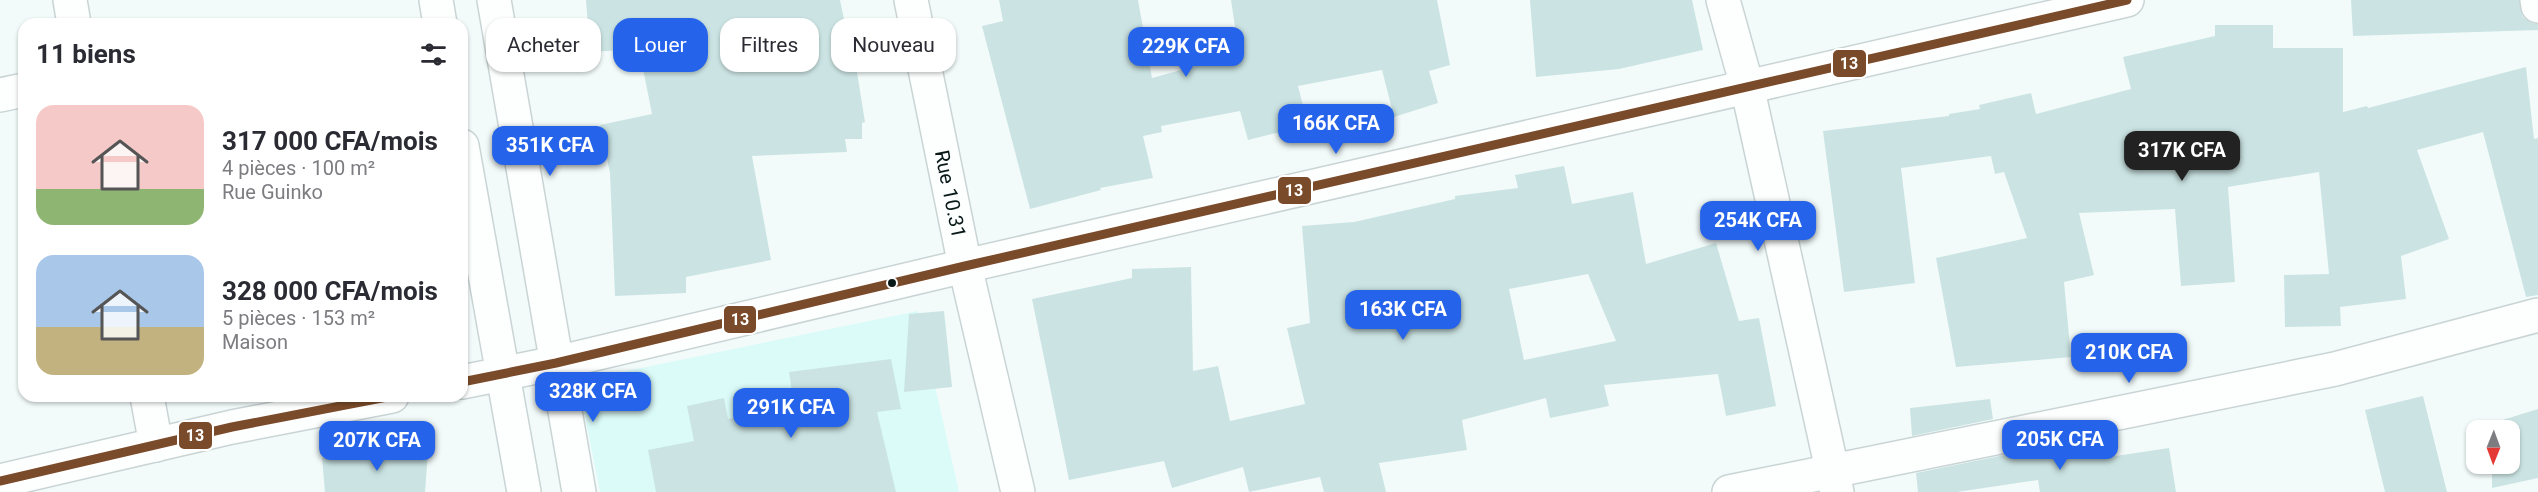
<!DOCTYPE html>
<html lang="fr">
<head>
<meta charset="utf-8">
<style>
  :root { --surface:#fff; --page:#f7f7f7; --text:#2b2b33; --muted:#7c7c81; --accent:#2563eb }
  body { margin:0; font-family:Roboto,sans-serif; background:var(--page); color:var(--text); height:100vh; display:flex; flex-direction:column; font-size:22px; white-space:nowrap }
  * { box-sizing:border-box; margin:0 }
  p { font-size:20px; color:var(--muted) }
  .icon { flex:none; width:33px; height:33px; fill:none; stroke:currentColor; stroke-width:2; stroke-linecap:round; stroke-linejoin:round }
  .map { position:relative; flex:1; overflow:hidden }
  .side { position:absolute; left:18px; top:18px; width:450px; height:384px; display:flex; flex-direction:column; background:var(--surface); border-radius:18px; box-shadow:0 2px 4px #0004 }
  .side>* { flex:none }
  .top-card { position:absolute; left:486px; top:18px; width:570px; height:54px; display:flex; gap:12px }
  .needle { width:39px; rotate:181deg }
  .controls { position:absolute; left:2466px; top:420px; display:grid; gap:12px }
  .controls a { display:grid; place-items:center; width:54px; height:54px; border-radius:12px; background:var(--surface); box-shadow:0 2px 4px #0004; font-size:30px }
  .price { position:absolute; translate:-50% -51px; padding:0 14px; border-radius:12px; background:var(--accent); color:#fff; font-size:20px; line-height:39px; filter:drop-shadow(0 2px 3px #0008) }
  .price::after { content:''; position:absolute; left:50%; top:36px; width:18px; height:14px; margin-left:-9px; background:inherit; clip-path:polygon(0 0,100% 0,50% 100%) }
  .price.current { background:#222; color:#fff }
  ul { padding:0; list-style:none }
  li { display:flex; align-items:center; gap:18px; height:150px; padding:0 18px }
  li span { display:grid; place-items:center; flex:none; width:168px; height:120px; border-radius:18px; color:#555 }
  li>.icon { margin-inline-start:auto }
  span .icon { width:72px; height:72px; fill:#fffc; stroke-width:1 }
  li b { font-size:26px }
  h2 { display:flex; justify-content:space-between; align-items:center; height:72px; padding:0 18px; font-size:26px }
  .tag { padding:0 21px; border-radius:18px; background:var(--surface); box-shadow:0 2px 4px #0004; font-size:21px; line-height:54px }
  .tag.current { background:var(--accent); color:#fff }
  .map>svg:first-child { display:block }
</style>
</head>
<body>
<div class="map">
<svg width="2538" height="492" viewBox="0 0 2538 492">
  <rect width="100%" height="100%" fill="#f2fbfa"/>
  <!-- built -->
  <path fill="#dafbf8" d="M918,311L959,492H600L578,381Z"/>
  <!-- building -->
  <g fill="#cbe4e3" fill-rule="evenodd">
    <path d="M586,0H840L855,72H857L865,122L862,123V139H845L847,152L752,156L771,260L686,277V293L615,296L610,173L600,125L652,114L639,49L590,52Z"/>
    <path d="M999,0H1138L1152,78L1239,54L1231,0H1437L1450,65L1429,71L1438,103L1394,117L1382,70L1298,86L1308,125L1248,140L1240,111L1161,126L1162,132L1143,136L1153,178L1100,188L1101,190L1030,209L982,26L1003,21Z"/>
    <path d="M1530,0H1692L1703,50L1619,69L1536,77Z"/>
    <path d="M2351,0H2519L2523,17L2531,23L2538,24V30L2353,36Z"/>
    <path d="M2215,25H2273V48H2343V112L2367,106L2368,108L2526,67L2534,139L2538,138V295L2526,297L2483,132L2417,150L2449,239L2401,256L2406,299L2340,307L2341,326L2285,327L2284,275L2329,274L2319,172L2228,187L2235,282L2181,286L2175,209L2079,213L2094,275L2064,282L2071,357L1956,367L1936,258L2027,238L2004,172L1995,174L1991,156L1901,168L1915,283L1844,292L1823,131L1949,116V114L1980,109L1979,105L2031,93L2036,114L2131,89L2123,57L2215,36Z"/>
    <path d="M1564,166L1572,204L1633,192L1646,264L1716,243L1739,321L1759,318L1776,406L1726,416L1718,374L1604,385L1609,406L1550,418L1546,398L1462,420L1467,450L1379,463L1386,492H1324L1320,477L1249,492L1243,467L1172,488L1164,461L1069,480L1032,299L1132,278V269L1191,267L1193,371L1218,366L1230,421L1305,404L1287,328L1310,323L1302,226L1354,222L1455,199V196L1518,188L1515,175ZM1588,274L1616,341L1524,360L1509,289Z"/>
    <path d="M944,311L952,387L904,392L909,314Z"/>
    <path d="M891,359L901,409L877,412L896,492H656L648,450L694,441L687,406L724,398L728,419L794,405L789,372Z"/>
    <path d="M2423,396L2447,492H2385L2365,410Z"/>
    <path d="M1990,399L1993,419L1912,436L1910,408Z"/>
    <path d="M2538,409V478L2492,488V464H2510V430H2492L2493,423Z"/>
    <path d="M2103,435L2109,457L2169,448L2176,492H2040L2038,480L1957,492H1918L1916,473Z"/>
    <path d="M385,449L428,452L425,492H325L322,458L385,453Z"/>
  </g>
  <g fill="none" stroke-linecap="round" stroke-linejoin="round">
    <!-- minor casing -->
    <g stroke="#c9d4d4" stroke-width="36">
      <g id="minor">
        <path d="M70,0L74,24"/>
        <path id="s1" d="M911,0L965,266L1018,492"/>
        <path d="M1723,0L1747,86L1837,492"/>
        <path d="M2537,0L2538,6"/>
        <path d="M0,95L24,90"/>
        <path d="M462,382L556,363L965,266L2127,0"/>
        <path d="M147,396L156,445"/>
        <path d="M0,481L232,427L392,396"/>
        <path d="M1729,492L2335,369L2538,315"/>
      </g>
    </g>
    <!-- secondary casing -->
    <g stroke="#c9d4d4" stroke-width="36">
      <g id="secondary">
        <path d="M436,0L440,24"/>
        <path d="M494,0L579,492"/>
        <path d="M462,146L524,492"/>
      </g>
    </g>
    <!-- minor -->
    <use href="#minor" stroke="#fdfefe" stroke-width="33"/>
    <!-- secondary -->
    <use href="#secondary" stroke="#fdfefe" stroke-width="33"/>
    <!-- bus-1 casing -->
    <g stroke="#fff" stroke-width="14">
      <g id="bus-1">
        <path d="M462,382L556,363L965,266L2127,0"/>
        <path d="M0,481L232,427L392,396"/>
      </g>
    </g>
    <!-- bus-1 -->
    <use href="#bus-1" stroke="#7a4b2a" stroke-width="9"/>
  </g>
  <!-- markers -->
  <circle fill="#091918" stroke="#fff" stroke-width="2" cx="892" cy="283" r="5"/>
  <g text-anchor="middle" stroke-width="4.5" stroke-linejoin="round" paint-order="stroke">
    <!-- street labels -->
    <g font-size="20" fill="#091918" stroke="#fff">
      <text dy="7" stroke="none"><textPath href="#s1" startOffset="198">Rue 10.31</textPath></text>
    </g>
  </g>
  <g stroke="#fff" stroke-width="2">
    <rect x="1832" y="49" width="35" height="29" rx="6" fill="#7a4b2a"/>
    <rect x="1277" y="176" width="35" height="29" rx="6" fill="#7a4b2a"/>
    <rect x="723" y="305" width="34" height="29" rx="6" fill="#7a4b2a"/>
    <rect x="178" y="421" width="35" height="29" rx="6" fill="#7a4b2a"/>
  </g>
  <g font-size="16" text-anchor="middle" font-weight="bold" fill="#fff">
    <text x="1849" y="69">13</text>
    <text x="1294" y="196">13</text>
    <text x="740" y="325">13</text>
    <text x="195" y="441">13</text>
  </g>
</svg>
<div class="controls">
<a><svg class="needle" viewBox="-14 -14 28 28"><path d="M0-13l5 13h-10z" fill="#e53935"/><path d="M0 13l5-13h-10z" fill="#7c7c81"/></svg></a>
</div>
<b class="price" style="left:1186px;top:78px">229K CFA</b>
<b class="price" style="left:1336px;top:155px">166K CFA</b>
<b class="price" style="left:550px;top:177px">351K CFA</b>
<b class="price current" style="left:2182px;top:182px">317K CFA</b>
<b class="price" style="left:1758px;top:252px">254K CFA</b>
<b class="price" style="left:1403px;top:341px">163K CFA</b>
<b class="price" style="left:2129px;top:384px">210K CFA</b>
<b class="price" style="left:593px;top:423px">328K CFA</b>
<b class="price" style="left:791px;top:439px">291K CFA</b>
<b class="price" style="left:2060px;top:471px">205K CFA</b>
<b class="price" style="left:377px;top:472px">207K CFA</b>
<div class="top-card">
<a class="tag">Acheter</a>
<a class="tag current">Louer</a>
<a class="tag">Filtres</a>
<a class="tag">Nouveau</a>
</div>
<section class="side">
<h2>11 biens<svg class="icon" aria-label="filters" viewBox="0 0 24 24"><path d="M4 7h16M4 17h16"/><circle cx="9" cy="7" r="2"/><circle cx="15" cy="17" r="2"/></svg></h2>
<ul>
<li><span style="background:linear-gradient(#f6c9c9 70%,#8fb573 0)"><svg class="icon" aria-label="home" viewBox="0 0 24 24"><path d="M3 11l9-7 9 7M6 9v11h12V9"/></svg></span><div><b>317 000 CFA/mois</b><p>4 pièces · 100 m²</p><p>Rue Guinko</p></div></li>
<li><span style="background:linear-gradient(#a9c7e8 60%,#c2b280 0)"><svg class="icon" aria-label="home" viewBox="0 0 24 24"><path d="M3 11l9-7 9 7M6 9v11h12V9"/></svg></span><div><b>328 000 CFA/mois</b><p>5 pièces · 153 m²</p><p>Maison</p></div></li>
</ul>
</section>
</div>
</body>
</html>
